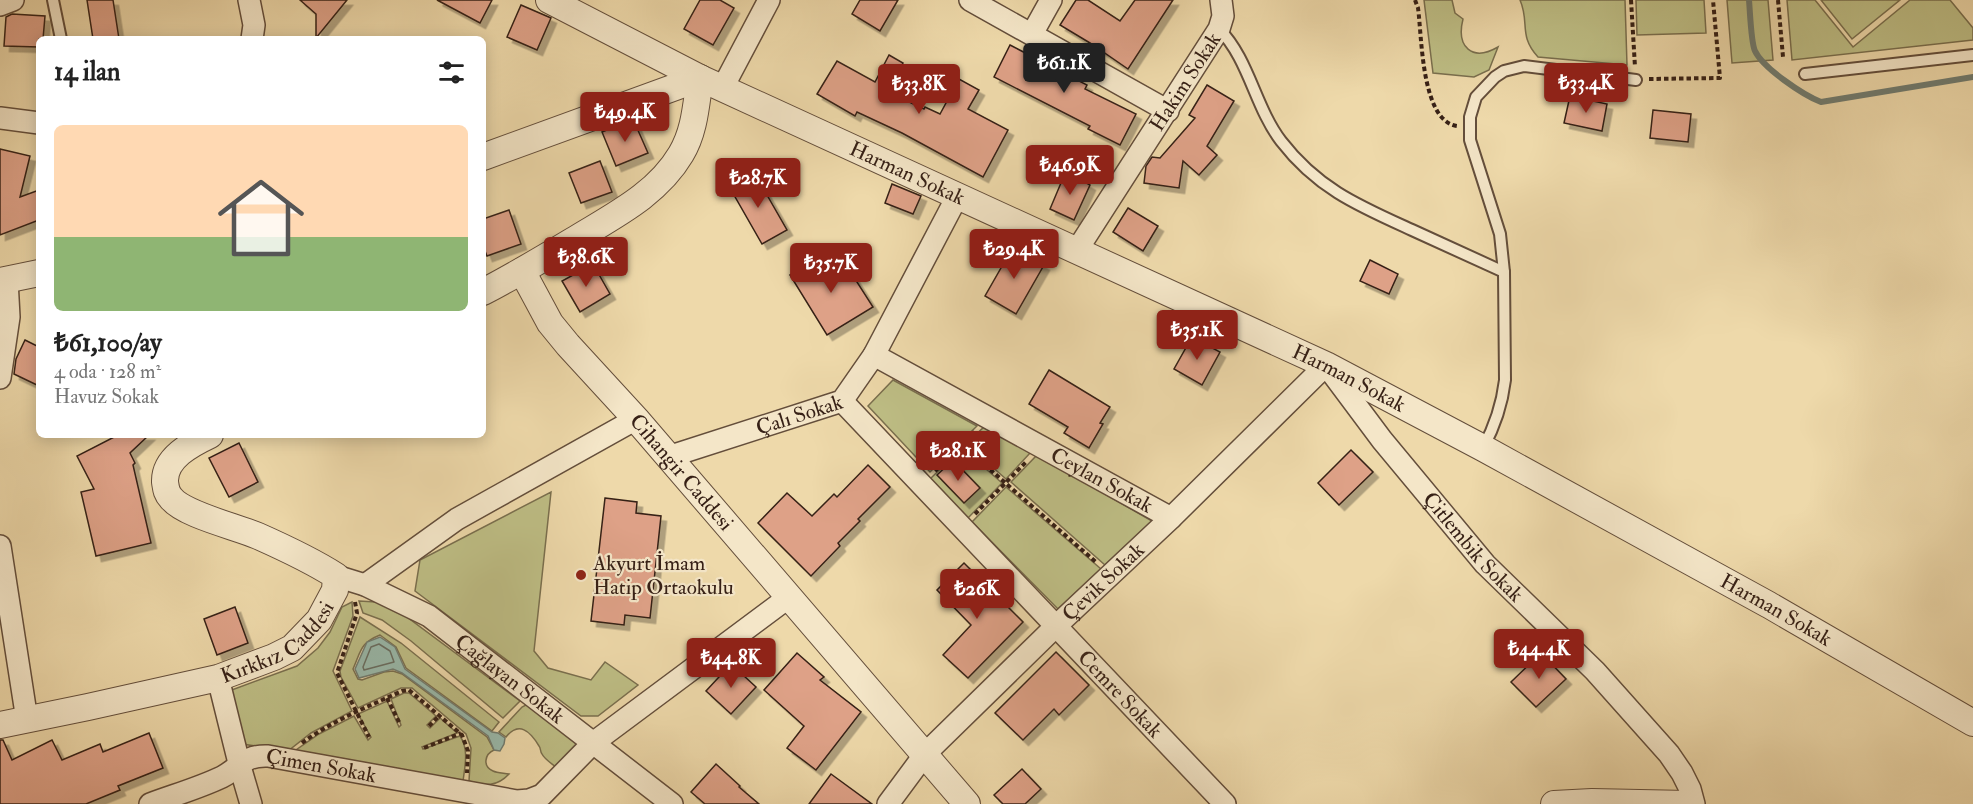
<!DOCTYPE html>
<html lang="tr">
<head>
<meta charset="utf-8">
<style>
  :root { --surface:#fff; --page:#f6f6f6; --text:#222; --muted:#767676; --accent:#8f2418 }
  body { margin:0; font-family:"IM FELL Double Pica",serif; background:var(--page); color:var(--text); height:100vh; display:flex; flex-direction:column; font-size:22px; white-space:nowrap }
  * { box-sizing:border-box; margin:0 }
  p { font-size:20px; color:var(--muted) }
  .icon { flex:none; width:33px; height:33px; fill:none; stroke:currentColor; stroke-width:2; stroke-linecap:round; stroke-linejoin:round }
  .map { position:relative; flex:1; overflow:hidden }
  .sheet { position:absolute; left:36px; top:36px; width:450px; height:402px; display:flex; flex-direction:column; background:var(--surface); border-radius:9px; box-shadow:0 3px 15px #0003 }
  .sheet>* { flex:none }
  .price { position:absolute; translate:-50% -51px; padding:0 14px; border-radius:6px; background:var(--accent); color:#fff; font-size:20px; line-height:39px; filter:drop-shadow(0 2px 3px #0008) }
  .price::after { content:''; position:absolute; left:50%; top:36px; width:18px; height:14px; margin-left:-9px; background:inherit; clip-path:polygon(0 0,100% 0,50% 100%) }
  .price.active { background:#222; color:#fff }
  ul { padding:0; list-style:none }
  li { display:grid; align-content:center; gap:12px; height:318px; padding:0 18px }
  li span { display:grid; place-items:center; height:186px; border-radius:9px; color:#555 }
  li>.icon { margin-inline-start:auto }
  span .icon { width:108px; height:108px; fill:#fffc; stroke-width:1 }
  li b { font-size:26px }
  h2 { display:flex; justify-content:space-between; align-items:center; height:72px; padding:0 18px; font-size:26px }
  .map>svg:first-child { display:block }
</style>
</head>
<body>
<div class="map">
<svg width="1973" height="804" viewBox="0 0 1973 804">
  <defs>
    <filter id="shadow"><feDropShadow dx="5.5" dy="5.5" stdDeviation="0" flood-color="#0004"/></filter>
  </defs>
  <rect width="100%" height="100%" fill="#eed9aa"/>
  <filter id="stains"><feTurbulence type="fractalNoise" baseFrequency=".00333" numOctaves="4"/><feColorMatrix values="0 0 0 0 .2 0 0 0 0 .09 0 0 0 0 .02 0 0 0 .5 -.17"/></filter>
  <radialGradient id="worn" r=".72"><stop offset=".6" stop-color="#630" stop-opacity="0"/><stop offset="1" stop-color="#630" stop-opacity=".3"/></radialGradient>
  <!-- green -->
  <g fill="#bebe85" stroke="#7a6f4e" stroke-width="1.5">
    <path d="M1424,0H1452L1455,13L1463,19C1456,47 1472,62 1498,47L1489,70L1474,77L1433,73Z"/>
    <path d="M1520,0H1625L1627,65L1538,57C1518,35 1530,23 1520,0Z"/>
    <path d="M1636,0H1704L1706,33L1637,35Z"/>
    <path d="M1727,0H1768L1773,60L1732,63Z"/>
    <path d="M1787,0H1815L1853,47L1910,0H1950L1973,28V40L1792,60Z"/>
    <path d="M1821,0H1900L1852,39Z"/>
    <path d="M893,380L977,426L930,472L868,406Z"/>
    <path d="M985,426L1031,452L1006,479L966,444Z"/>
    <path d="M962,448L1002,483L968,518L930,479Z"/>
    <path d="M1037,455L1152,521L1105,565L1011,482Z"/>
    <path d="M1006,487L1101,569L1058,609L972,522Z"/>
    <path d="M551,492L534,651L548,668L591,680L605,662L638,685L598,716H581L415,591L420,560Z"/>
    <path d="M359,601L376,602L396,609L520,701L503,718L411,641L382,620L363,613Z"/>
    <path d="M352,602L353,616L333,671L352,711L311,733L288,751L242,744L229,691L297,666L318,648L330,632L342,607Z"/>
    <path d="M360,617L401,643L499,722L492,731L406,668L396,647L380,635C360,643 361,651 353,669L358,679L362,680L384,672L393,671L402,674L487,737L494,750C485,754 482,766 493,771C497,773 504,773 509,774C497,787 485,786 469,781L471,748L466,734L412,688H401L358,708L341,677L340,671Z"/>
    <path d="M404,693H409L436,716L427,725L430,728L440,718L457,733L422,747L423,749L460,736C469,749 465,766 463,781L293,752L319,734L354,716L368,740L371,737L358,714L387,701L399,727L401,725L391,699Z"/>
    <path d="M528,704L578,744L560,770C555,766 545,760 542,754C540,752 541,748 539,746C530,731 519,721 506,737L499,732L522,707Z"/>
  </g>
  <!-- water -->
  <path fill="#99baac" stroke="#717c70" stroke-width="1.5" d="M380,637L395,647L405,669L492,732L498,733L505,738L504,744L500,751L494,750L488,736L402,673L393,669L359,678L355,669L367,642Z"/>
  <g fill="none" stroke-linecap="round" stroke-linejoin="round">
    <!-- shore -->
    <path stroke="#686d61" stroke-width="1.5" d="M379,644L390,651L394,662L364,670L363,667L371,647Z"/>
    <!-- stream -->
    <path stroke="#717c70" stroke-width="6" d="M1749,0C1750,11 1751,43 1755,51C1763,68 1803,95 1821,102L1973,77"/>
  </g>
  <!-- building -->
  <g fill="#dea187" stroke="#362016" stroke-width="1.5" filter="url(#shadow)">
    <path d="M87,0H113L119,39H93Z"/>
    <path d="M300,0H347L316,38V14Z"/>
    <path d="M437,0H492L480,23Z"/>
    <path d="M700,0H720L734,8L713,45L684,29Z"/>
    <path d="M860,0H898L880,31L852,14Z"/>
    <path d="M1076,0H1088L1120,21L1135,0H1173L1128,69L1090,43L1060,25Z"/>
    <path d="M521,5L551,18L537,50L507,37Z"/>
    <path d="M12,14L45,16L43,39H39V47L4,46L6,17Z"/>
    <path d="M1010,45L1087,85L1085,89L1136,114L1120,145L1088,129L1090,126L994,77Z"/>
    <path d="M889,55L903,63L888,92L924,109L925,107L940,114L959,79L979,90L968,109L1008,130L983,177L902,133L857,112L855,116L817,94L837,61L875,82Z"/>
    <path d="M1207,85L1234,101L1207,146L1217,155L1199,175L1183,161L1179,188L1144,183L1146,166L1152,157L1160,158L1195,118L1189,115Z"/>
    <path d="M1570,96L1607,104L1602,131L1564,123Z"/>
    <path d="M1653,110L1691,114L1688,142L1650,138Z"/>
    <path d="M633,119L648,153L616,166L602,132Z"/>
    <path d="M0,149L30,156L20,197L39,190V220L0,235Z"/>
    <path d="M600,161L612,192L581,203L569,173Z"/>
    <path d="M1066,171L1090,185L1074,220L1050,209Z"/>
    <path d="M755,174L787,230L762,244L730,188Z"/>
    <path d="M892,184L921,196L913,214L885,203Z"/>
    <path d="M1128,208L1158,226L1143,251L1113,232Z"/>
    <path d="M509,210L521,244L487,256L483,246V219Z"/>
    <path d="M1013,247L1044,265L1016,314L985,296Z"/>
    <path d="M821,256L829,270L837,265L844,275L850,271L873,307L827,335L790,275Z"/>
    <path d="M1370,260L1398,274L1389,294L1360,281Z"/>
    <path d="M593,264L610,294L580,312L562,281Z"/>
    <path d="M1192,337L1220,352L1202,385L1174,369Z"/>
    <path d="M25,340L39,347V386L14,374L16,359Z"/>
    <path d="M1049,370L1110,407L1100,423L1103,424L1089,448L1064,433L1068,427L1029,404Z"/>
    <path d="M118,435H149L130,453L135,463L133,465L151,543L96,556L81,492L94,489L77,456Z"/>
    <path d="M239,443L258,482L229,497L209,458Z"/>
    <path d="M1351,450L1373,472L1339,505L1318,483Z"/>
    <path d="M953,460L980,488L964,503L937,475Z"/>
    <path d="M868,465L890,487L858,519L860,521L838,543L840,546L811,576L758,523L787,493L812,516L834,494L837,497Z"/>
    <path d="M605,498L637,502L636,513L661,516L650,618L625,615L624,625L591,621Z"/>
    <path d="M964,563L1023,622L968,678L943,655L971,625L937,590Z"/>
    <path d="M235,607L248,643L217,655L204,619Z"/>
    <path d="M1056,652L1089,685L1059,715L1054,709L1023,740L995,713Z"/>
    <path d="M797,653L824,677L820,680L861,712L816,770L787,748L804,726L764,690Z"/>
    <path d="M1541,653L1566,679L1536,707L1511,682Z"/>
    <path d="M731,664L756,687L731,714L706,691Z"/>
    <path d="M149,733L163,768L118,786L120,790L86,804H0V740H3L12,760L52,740L62,760L100,744L103,752Z"/>
    <path d="M716,764L740,786L739,787L759,804H705L691,792Z"/>
    <path d="M1022,769L1041,789L1025,804H1003L994,795Z"/>
    <path d="M831,774L872,804H809Z"/>
  </g>
  <g fill="none" stroke-linecap="round" stroke-linejoin="round">
    <!-- service casing -->
    <g stroke="#644e3b" stroke-width="14">
      <g id="service">
        <path d="M53,0L61,39"/>
        <path d="M1219,29C1249,59 1255,107 1281,141C1318,189 1359,206 1412,230C1443,244 1474,258 1504,272"/>
        <path d="M1805,74L1973,55"/>
        <path d="M1483,448C1495,426 1502,405 1505,380L1504,272L1500,234L1470,140V117L1476,97L1495,77L1504,71L1524,66L1636,80"/>
      </g>
    </g>
    <!-- minor casing -->
    <g stroke="#644e3b" stroke-width="24">
      <g id="minor">
        <path d="M249,0L254,25L252,39"/>
        <path d="M970,0L1168,111"/>
        <path d="M0,5L13,0"/>
        <path d="M1032,34L1051,0"/>
        <path d="M722,89L769,0"/>
        <path d="M0,118L39,123"/>
        <path id="s1" d="M1077,250L1219,29L1223,16L1221,0"/>
        <path id="s2" d="M874,355L1171,518"/>
        <path d="M0,378L9,317L7,280"/>
        <path id="s3" d="M842,401L1225,804"/>
        <path id="s4" d="M668,457L842,401L874,355L958,195"/>
        <path d="M0,546L27,720"/>
        <path id="s5" d="M336,576L365,585L429,616L672,804"/>
        <path d="M365,585L457,519L636,419"/>
        <path d="M218,678L239,763L251,804"/>
        <path id="s6" d="M150,804C174,795 199,788 222,777C241,767 243,755 268,756L517,801L529,800L542,795L593,743L789,597"/>
        <path id="s7" d="M888,804L925,754L1056,626L1171,518L1326,365L1382,440L1485,564L1595,671L1669,754L1682,773L1690,789L1694,804"/>
      </g>
    </g>
    <!-- tertiary casing -->
    <g stroke="#644e3b" stroke-width="28">
      <g id="tertiary">
        <path id="s8" d="M549,0L700,78L1326,365L1483,448L1769,605L1973,723"/>
        <path d="M483,157L700,78"/>
        <path id="s9" d="M522,271L550,323L568,345L636,419L967,804"/>
        <path d="M0,281L39,273"/>
        <path d="M483,292C516,275 547,256 579,237C617,214 658,193 681,154C695,131 696,104 700,78"/>
        <path id="s10" d="M0,725L88,707L218,678L274,657L292,648L319,620L335,590L336,576C311,560 285,548 258,536C238,527 184,515 171,498C166,493 166,488 165,482C164,458 191,444 210,435"/>
        <path d="M1554,804L1592,802L1688,804"/>
      </g>
    </g>
    <!-- path -->
    <g stroke="#362016" stroke-width="4" stroke-dasharray="4.5 3" stroke-linecap="butt">
      <path d="M1415,0L1418,8C1422,36 1421,121 1457,126"/>
      <path d="M1631,0L1635,67"/>
      <path d="M1778,0L1783,57"/>
      <path d="M1649,79L1720,78L1713,0"/>
      <path d="M962,445L1097,563"/>
      <path d="M935,471L975,432"/>
      <path d="M975,514L1027,461"/>
      <path d="M355,602L357,613L337,673L369,737"/>
      <path d="M387,698L400,724"/>
      <path d="M429,726L440,715"/>
      <path d="M302,743C332,721 367,707 402,691L409,690L462,735L468,751L467,773"/>
      <path d="M424,748L461,733"/>
    </g>
    <!-- service -->
    <use href="#service" stroke="#f4e6c8" stroke-width="10"/>
    <!-- minor -->
    <use href="#minor" stroke="#f4e6c8" stroke-width="21"/>
    <!-- tertiary -->
    <use href="#tertiary" stroke="#f4e6c8" stroke-width="26"/>
  </g>
  <!-- markers -->
  <circle fill="#8f2418" stroke="#f4e6c8" stroke-width="2" cx="581" cy="575" r="6"/>
  <g text-anchor="middle" stroke-width="4.5" stroke-linejoin="round" paint-order="stroke">
    <!-- street labels -->
    <g font-size="21" fill="#362016" stroke="#f4e6c8">
      <text dy="7" stroke="none"><textPath href="#s1" startOffset="200">Hakim Sokak</textPath></text>
      <text dy="7" stroke="none"><textPath href="#s8" startOffset="398">Harman Sokak</textPath></text>
      <text dy="7" stroke="none"><textPath href="#s8" startOffset="885">Harman Sokak</textPath></text>
      <text dy="7" stroke="none"><textPath href="#s4" startOffset="138">Çalı Sokak</textPath></text>
      <text dy="7" stroke="none"><textPath href="#s9" startOffset="258">Cihangir Caddesi</textPath></text>
      <text dy="7" stroke="none"><textPath href="#s2" startOffset="260">Ceylan Sokak</textPath></text>
      <text dy="7" stroke="none"><textPath href="#s7" startOffset="855">Çitlembik Sokak</textPath></text>
      <text dy="7" stroke="none"><textPath href="#s7" startOffset="310">Çevik Sokak</textPath></text>
      <text dy="7" stroke="none"><textPath href="#s8" startOffset="1371">Harman Sokak</textPath></text>
      <text dy="7" stroke="none"><textPath href="#s10" startOffset="294">Kırkkız Caddesi</textPath></text>
      <text dy="7" stroke="none"><textPath href="#s5" startOffset="204">Çağlayan Sokak</textPath></text>
      <text dy="7" stroke="none"><textPath href="#s3" startOffset="404">Cemre Sokak</textPath></text>
      <text dy="7" stroke="none"><textPath href="#s6" startOffset="183">Çimen Sokak</textPath></text>
    </g>
    <!-- poi labels -->
    <g font-size="21" fill="#362016" stroke="#f4e6c8" text-anchor="start">
      <text x="593" y="570">Akyurt İmam<tspan x="593" dy="24">Hatip Ortaokulu</tspan></text>
    </g>
  </g>
  <rect width="100%" height="100%" filter="url(#stains)"/>
  <rect width="100%" height="100%" fill="url(#worn)"/>
</svg>
<b class="price active" style="left:1064px;top:94px">₺61.1K</b>
<b class="price" style="left:1586px;top:114px">₺33.4K</b>
<b class="price" style="left:919px;top:115px">₺33.8K</b>
<b class="price" style="left:625px;top:143px">₺49.4K</b>
<b class="price" style="left:1070px;top:196px">₺46.9K</b>
<b class="price" style="left:758px;top:209px">₺28.7K</b>
<b class="price" style="left:1014px;top:280px">₺29.4K</b>
<b class="price" style="left:586px;top:288px">₺38.6K</b>
<b class="price" style="left:831px;top:294px">₺35.7K</b>
<b class="price" style="left:1197px;top:361px">₺35.1K</b>
<b class="price" style="left:958px;top:482px">₺28.1K</b>
<b class="price" style="left:977px;top:620px">₺26K</b>
<b class="price" style="left:1539px;top:680px">₺44.4K</b>
<b class="price" style="left:731px;top:689px">₺44.8K</b>
<section class="sheet">
<h2>14 ilan<svg class="icon" aria-label="filters" viewBox="0 0 24 24"><path d="M4 7h16M4 17h16"/><circle cx="9" cy="7" r="2"/><circle cx="15" cy="17" r="2"/></svg></h2>
<ul>
<li><span style="background:linear-gradient(#ffd9b3 60%,#8fb573 0)"><svg class="icon" aria-label="home" viewBox="0 0 24 24"><path d="M3 11l9-7 9 7M6 9v11h12V9"/></svg></span><div><b>₺61,100/ay</b><p>4 oda · 128 m²</p><p>Havuz Sokak</p></div></li>
</ul>
</section>
</div>
</body>
</html>
